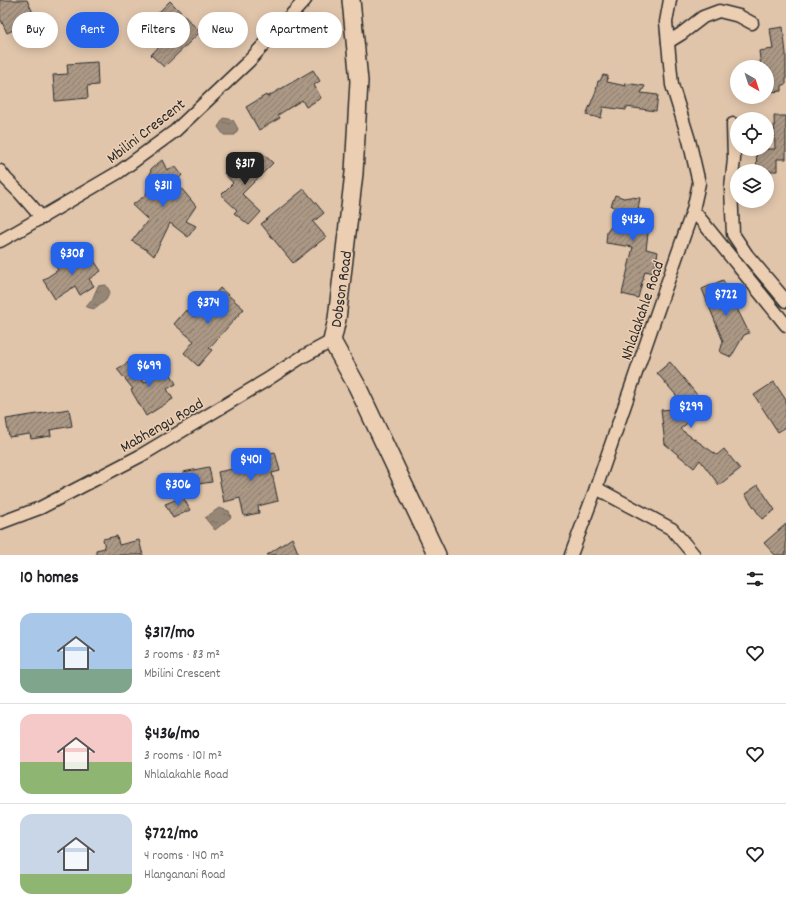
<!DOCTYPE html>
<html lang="en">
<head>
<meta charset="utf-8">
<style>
  :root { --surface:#fff; --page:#f2f2f2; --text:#202124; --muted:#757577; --line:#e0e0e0; --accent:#2563eb }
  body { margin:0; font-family:Dekko,sans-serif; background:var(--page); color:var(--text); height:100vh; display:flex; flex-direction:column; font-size:15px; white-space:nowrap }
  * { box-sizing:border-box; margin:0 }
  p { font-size:13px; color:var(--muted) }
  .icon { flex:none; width:22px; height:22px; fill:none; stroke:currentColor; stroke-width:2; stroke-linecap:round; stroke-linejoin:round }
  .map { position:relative; height:555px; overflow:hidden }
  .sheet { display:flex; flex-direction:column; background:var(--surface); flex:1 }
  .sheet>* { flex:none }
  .banner { position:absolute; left:12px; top:12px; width:400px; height:36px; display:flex; gap:8px }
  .needle { width:26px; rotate:141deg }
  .controls { position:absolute; left:730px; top:60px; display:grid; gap:8px }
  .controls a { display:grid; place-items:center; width:44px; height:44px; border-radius:50%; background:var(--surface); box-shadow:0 2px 10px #0003; font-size:20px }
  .price { position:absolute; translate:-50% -34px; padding:0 9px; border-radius:8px; background:var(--accent); color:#fff; font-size:13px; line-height:26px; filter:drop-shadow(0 1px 2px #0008) }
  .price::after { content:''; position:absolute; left:50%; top:24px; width:12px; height:9px; margin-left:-6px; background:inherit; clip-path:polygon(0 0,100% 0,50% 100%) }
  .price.current { background:#222; color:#fff }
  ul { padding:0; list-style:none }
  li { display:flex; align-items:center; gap:12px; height:100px; padding:0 20px }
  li+li { border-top:1px solid var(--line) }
  li span { display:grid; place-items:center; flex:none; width:112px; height:80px; border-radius:12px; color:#555 }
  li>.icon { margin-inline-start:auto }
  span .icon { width:48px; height:48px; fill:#fffc; stroke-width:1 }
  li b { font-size:17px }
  h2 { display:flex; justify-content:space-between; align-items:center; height:48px; padding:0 20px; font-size:17px }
  .pill { padding:0 14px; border-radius:18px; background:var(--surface); box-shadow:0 2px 10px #0003; font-size:14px; line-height:36px }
  .pill.current { background:var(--accent); color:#fff }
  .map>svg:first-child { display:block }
</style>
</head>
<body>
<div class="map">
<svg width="786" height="555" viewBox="0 0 786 555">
  <defs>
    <pattern id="water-ripples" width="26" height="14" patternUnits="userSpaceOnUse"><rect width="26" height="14" fill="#968676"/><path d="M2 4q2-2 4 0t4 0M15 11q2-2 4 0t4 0" fill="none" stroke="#7b6e61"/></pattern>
    <pattern id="building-hatch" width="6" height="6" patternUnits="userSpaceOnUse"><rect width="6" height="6" fill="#ab9885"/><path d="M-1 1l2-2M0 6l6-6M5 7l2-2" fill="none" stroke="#8b7c6d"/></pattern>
  </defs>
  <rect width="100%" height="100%" fill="#e0c5ab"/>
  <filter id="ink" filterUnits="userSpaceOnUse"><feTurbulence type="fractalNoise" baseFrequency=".025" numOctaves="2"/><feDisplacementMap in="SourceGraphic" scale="8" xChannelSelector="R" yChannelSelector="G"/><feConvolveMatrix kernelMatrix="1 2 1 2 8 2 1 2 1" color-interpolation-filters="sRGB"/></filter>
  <g filter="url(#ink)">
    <!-- water -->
    <g fill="url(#water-ripples)" stroke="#6b6258">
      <path d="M224,118L233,120L238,129L235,135H224L218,127Z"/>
      <path d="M106,285L110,292L106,300L95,309L86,307L92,300L98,286Z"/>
      <path d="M219,508L229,511L231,517L215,530L205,518Z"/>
    </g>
    <!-- building -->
    <g fill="url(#building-hatch)" stroke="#2b2b2b">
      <path d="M0,0H27L36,19L7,33L0,18Z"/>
      <path d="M170,1L200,32L164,67L151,55L171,34L154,17Z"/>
      <path d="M783,27L786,53V84L782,85V91L770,92L769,84L767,85V67H761L759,51L773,49L770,29Z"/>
      <path d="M97,62L98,85L87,86L88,98L55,101L53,75L68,74L67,64Z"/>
      <path d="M313,70L320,81L314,85L321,98L306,107L302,100L278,115L280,118L259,130L246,107L266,95L267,97Z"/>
      <path d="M603,75L608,76L607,82L626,86L625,83L645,86L641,93L658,95L656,111L626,107V110L603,107L601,118L586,115L596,91L598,81H600Z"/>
      <path d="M774,116H786V159H777V171H757L756,149H775Z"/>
      <path d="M261,152L273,163L242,194L261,212L249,225L234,213L237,210L221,195L233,183L224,173L238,158L247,166Z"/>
      <path d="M162,160L167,170L175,166L182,175L176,182L196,206L186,221L196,226L188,237L170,223L154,256L147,250L132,241L148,220L132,205L146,195L151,169Z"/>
      <path d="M304,189L324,213L313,222L326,237L293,263L261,224Z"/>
      <path d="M615,195L624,198L630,197L640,198L638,209L651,211L646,249L658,252L654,273L645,271L638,298L622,294L633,247L606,243L607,232L623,210L611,206Z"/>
      <path d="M89,253L101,271L89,279L94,286L80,295L75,286L55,299L43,280L58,270L55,265L69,256L73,263Z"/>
      <path d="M723,280L749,333L744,335L731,357L720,352L723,341L702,289Z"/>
      <path d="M220,288L244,309L209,348L212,350L198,366L184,353L194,341L174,324L186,310L195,317Z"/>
      <path d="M129,362L144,383L168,369L176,384L167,389L173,399L146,416L131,390L133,389L117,369Z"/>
      <path d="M670,362L707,407L680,429L717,455L724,449L740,469L719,485L700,460L694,468L665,444L661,410L687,408L657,373Z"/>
      <path d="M774,382L786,400V427L778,432L754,395Z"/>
      <path d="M69,409L72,426L50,430L51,436L31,439L30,434L9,437L6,419Z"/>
      <path d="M275,452L280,471L272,473L278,501L258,506L259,513L244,516L240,498L224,502L218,472L237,468L235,459L250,455V458Z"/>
      <path d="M209,467L212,482L185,486L183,472Z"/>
      <path d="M758,485L775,510L762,519L745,494Z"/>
      <path d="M183,497L190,510L173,518L165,504Z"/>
      <path d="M786,524V555H775L764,543Z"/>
      <path d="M117,536L119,545L139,540L143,555H96V550L105,548L103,539Z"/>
      <path d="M292,538L299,555H267Z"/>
    </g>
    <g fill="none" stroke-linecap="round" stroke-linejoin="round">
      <!-- street casing -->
      <g stroke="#2b2b2b" stroke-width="15">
        <g id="street">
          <path d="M668,42L681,34L703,17L719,11L739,16L752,23"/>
          <path d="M733,124L734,159L731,188L733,234L747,255L786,301"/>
          <path d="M0,171L6,179L21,194L42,218"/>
          <path d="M693,210L786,325"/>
          <path d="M0,241L18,231L119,172L175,131L249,61L305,0"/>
          <path d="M596,488L672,529L694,555"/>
          <path d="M0,523L40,508L140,456L265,381L302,357L332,341"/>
          <path d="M571,555L596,488L662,298L693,210L699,183L689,140L672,85L666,22L670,0"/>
        </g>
      </g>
      <!-- secondary casing -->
      <g stroke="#2b2b2b" stroke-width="20">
        <path id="secondary" d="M351,0L359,81L354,173L337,319L332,341L357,386L437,555"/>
      </g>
      <!-- street -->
      <use href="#street" stroke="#eccfb3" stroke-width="12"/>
      <!-- secondary -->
      <use href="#secondary" stroke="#eccfb3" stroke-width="17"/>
    </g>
  </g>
  <g text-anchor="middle" stroke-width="3" stroke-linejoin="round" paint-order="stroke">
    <!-- street labels -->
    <g font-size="16" fill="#2b2b2b" stroke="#eccfb3">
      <text transform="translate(145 130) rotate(-38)" y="6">Mbilini Crescent</text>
      <text transform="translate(340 289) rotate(-82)" y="6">Dobson Road</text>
      <text transform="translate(641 310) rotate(-71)" y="6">Nhlalakahle Road</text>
      <text transform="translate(161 424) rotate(-30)" y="6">Mabhengu Road</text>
    </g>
  </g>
</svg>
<div class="controls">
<a><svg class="needle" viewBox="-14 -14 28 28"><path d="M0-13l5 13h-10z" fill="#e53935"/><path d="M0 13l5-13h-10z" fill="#757577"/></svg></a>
<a><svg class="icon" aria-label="locate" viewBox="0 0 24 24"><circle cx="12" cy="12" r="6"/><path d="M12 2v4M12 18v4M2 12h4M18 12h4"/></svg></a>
<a><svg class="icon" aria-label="layers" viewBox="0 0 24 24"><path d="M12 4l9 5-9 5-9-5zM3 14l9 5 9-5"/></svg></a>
</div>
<b class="price current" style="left:245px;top:186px">$317</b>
<b class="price" style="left:163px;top:208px">$311</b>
<b class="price" style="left:633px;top:242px">$436</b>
<b class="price" style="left:72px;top:276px">$308</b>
<b class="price" style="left:726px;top:317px">$722</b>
<b class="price" style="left:208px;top:325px">$374</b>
<b class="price" style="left:149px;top:388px">$699</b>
<b class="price" style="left:691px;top:429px">$299</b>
<b class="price" style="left:251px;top:482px">$401</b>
<b class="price" style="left:178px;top:507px">$306</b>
<div class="banner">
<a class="pill">Buy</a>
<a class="pill current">Rent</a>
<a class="pill">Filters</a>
<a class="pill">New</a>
<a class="pill">Apartment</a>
</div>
</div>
<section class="sheet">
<h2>10 homes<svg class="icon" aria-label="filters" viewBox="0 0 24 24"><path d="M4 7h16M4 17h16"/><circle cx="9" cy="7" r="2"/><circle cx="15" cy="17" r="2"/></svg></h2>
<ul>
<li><span style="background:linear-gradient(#a9c7e8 70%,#7fa58c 0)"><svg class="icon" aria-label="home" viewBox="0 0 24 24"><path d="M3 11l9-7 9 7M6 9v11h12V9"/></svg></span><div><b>$317/mo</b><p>3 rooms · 83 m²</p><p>Mbilini Crescent</p></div><svg class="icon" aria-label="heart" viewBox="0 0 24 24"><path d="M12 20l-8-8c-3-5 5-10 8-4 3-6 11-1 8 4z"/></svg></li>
<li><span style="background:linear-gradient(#f6c9c9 60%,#8fb573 0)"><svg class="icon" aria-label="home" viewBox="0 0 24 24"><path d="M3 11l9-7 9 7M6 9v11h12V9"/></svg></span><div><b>$436/mo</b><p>3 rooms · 101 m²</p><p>Nhlalakahle Road</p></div><svg class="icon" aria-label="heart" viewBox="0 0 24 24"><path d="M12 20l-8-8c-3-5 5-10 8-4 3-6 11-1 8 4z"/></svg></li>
<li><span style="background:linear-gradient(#c9d6e8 75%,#8fb573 0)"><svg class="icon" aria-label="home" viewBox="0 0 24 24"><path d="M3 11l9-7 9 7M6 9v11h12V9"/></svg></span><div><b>$722/mo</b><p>4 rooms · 140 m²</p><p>Hlanganani Road</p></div><svg class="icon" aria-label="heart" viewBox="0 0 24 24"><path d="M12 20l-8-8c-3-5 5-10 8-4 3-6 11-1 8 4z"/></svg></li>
</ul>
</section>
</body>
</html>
